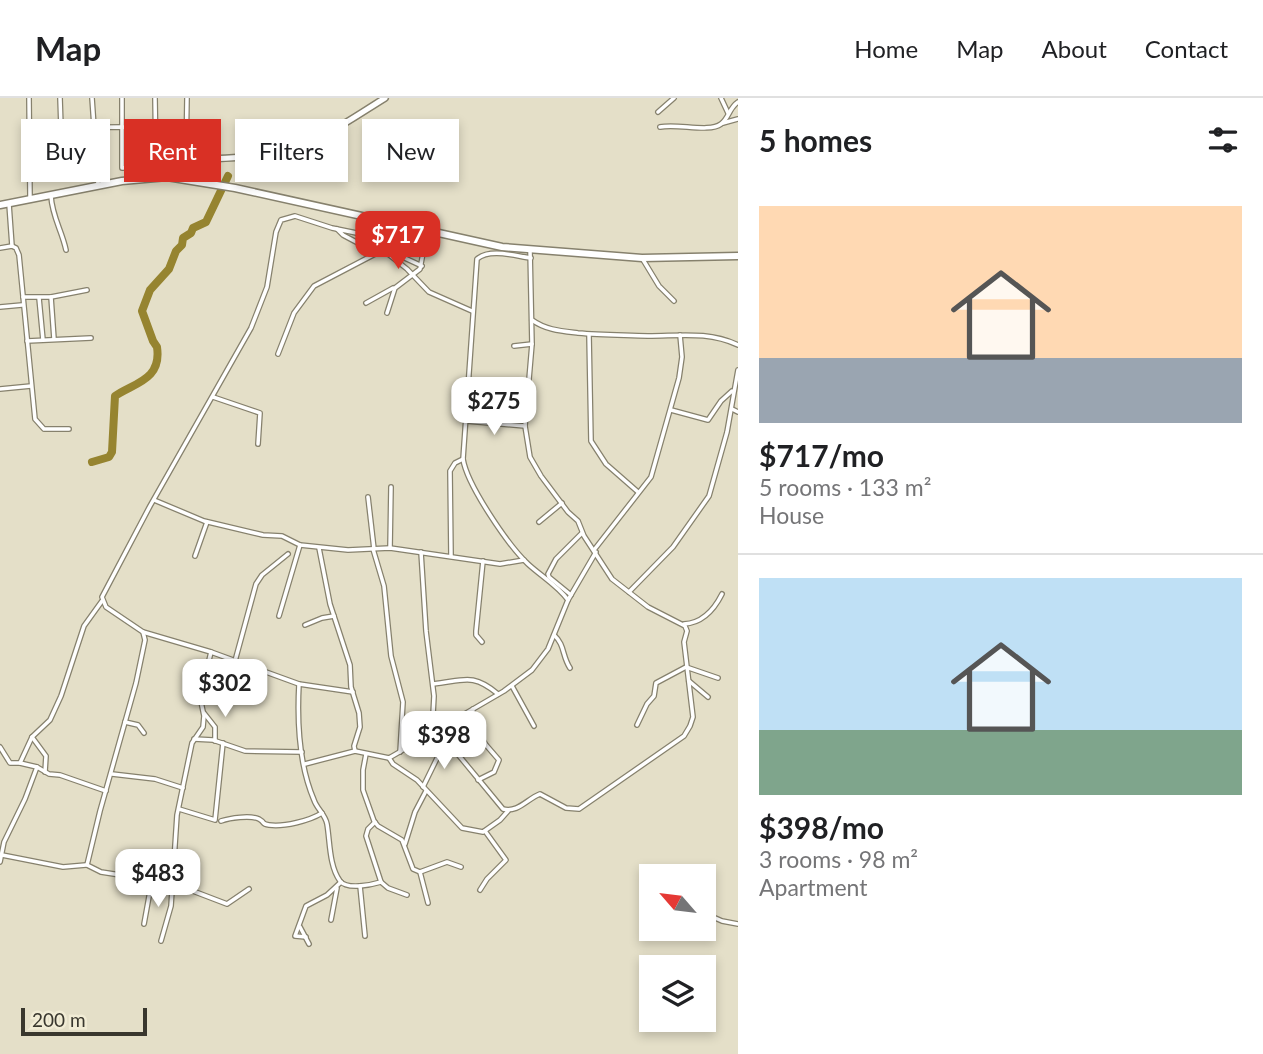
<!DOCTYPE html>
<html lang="en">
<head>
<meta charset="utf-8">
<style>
  :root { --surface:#fff; --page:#f6f6f6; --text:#202124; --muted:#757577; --line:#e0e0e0; --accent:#d93025 }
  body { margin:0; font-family:Lato,sans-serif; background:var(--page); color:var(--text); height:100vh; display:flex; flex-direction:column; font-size:26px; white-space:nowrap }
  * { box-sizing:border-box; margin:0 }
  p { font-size:23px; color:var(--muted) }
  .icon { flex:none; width:38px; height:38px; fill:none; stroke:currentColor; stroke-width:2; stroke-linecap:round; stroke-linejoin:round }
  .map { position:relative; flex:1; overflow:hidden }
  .details { display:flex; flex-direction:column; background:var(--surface); width:525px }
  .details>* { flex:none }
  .top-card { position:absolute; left:21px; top:21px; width:611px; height:63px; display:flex; gap:14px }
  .needle { width:46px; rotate:298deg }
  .buttons { position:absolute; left:639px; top:766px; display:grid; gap:14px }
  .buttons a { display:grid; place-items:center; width:77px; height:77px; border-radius:0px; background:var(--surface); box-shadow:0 4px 10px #0003; font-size:35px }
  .scale { position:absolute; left:21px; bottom:18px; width:126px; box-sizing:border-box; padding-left:7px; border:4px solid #39372e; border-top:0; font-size:19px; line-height:24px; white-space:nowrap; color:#39372e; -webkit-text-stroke:5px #f1ecd5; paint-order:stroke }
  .price { position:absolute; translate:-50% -60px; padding:0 16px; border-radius:14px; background:#fff; color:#222; font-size:23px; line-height:46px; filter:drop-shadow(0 2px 4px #0008) }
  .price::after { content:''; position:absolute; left:50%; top:42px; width:21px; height:16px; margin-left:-10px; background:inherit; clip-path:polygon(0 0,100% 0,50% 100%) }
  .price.current { background:var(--accent); color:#fff }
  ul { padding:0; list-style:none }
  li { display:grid; align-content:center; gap:14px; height:371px; padding:0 21px }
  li+li { border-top:2px solid var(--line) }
  li span { display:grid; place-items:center; height:217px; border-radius:0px; color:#555 }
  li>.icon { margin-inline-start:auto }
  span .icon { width:126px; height:126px; fill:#fffc; stroke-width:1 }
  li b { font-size:30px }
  h2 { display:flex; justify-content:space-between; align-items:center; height:84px; padding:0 21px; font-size:30px }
  .tag { padding:0 24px; border-radius:0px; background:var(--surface); box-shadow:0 4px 10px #0003; font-size:24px; line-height:63px }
  .tag.current { background:var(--accent); color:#fff }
  header { display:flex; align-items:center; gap:42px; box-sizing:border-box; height:98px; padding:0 35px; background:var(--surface); border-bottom:2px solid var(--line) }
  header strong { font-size:33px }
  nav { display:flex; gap:38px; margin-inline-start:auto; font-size:24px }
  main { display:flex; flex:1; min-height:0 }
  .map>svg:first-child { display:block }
</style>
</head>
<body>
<header>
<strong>Map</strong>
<nav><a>Home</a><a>Map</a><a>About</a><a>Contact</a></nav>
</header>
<main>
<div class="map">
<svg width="738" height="956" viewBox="0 0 738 956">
  <rect width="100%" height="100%" fill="#e4dfc8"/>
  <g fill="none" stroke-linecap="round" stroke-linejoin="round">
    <!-- river -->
    <path stroke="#968430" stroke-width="8" d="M92,364L109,359L112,354L115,298C134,285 162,282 157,249L153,243L142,213L150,192L169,171L176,153L182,147L183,140L191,135L193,130L206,124L228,78"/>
    <!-- minor casing -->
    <g stroke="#86816d" stroke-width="6">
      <g id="minor">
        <path d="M29,0L30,99"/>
        <path d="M92,0L98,86"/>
        <path d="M122,0V70L149,69L156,64L155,0"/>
        <path d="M721,0L728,15"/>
        <path d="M658,14L674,0"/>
        <path d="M723,25L738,21"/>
        <path d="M660,29C677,25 709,35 721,26C729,20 729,10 738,4"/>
        <path d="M29,30L122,29L156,31"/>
        <path d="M30,62H58L62,59L60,0"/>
        <path d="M186,62L187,0"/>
        <path d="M51,98C52,118 62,133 66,152"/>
        <path d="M9,106L12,148"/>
        <path d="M337,131L343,137L377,155"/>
        <path d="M0,150L12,148L16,150L19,157L35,321L44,331H69"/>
        <path d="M388,156L407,171L429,194L472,213"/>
        <path d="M642,160L659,188L674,203"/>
        <path d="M23,199H51L87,192"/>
        <path d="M51,199L54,241"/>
        <path d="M39,200L43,242"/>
        <path d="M366,205L393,190"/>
        <path d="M0,209L22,207"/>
        <path d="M387,215L395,190L420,171L427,134"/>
        <path d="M532,222C546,232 561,233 578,235C601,237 625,237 648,238C680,238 708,233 738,247"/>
        <path d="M589,237L591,343L606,366L638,394"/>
        <path d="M27,243L91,240"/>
        <path d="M514,248L532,246"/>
        <path d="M278,256L294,215L314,188L377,155L396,156L422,168"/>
        <path d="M0,291L31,288"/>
        <path d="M213,299L260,315L258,346"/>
        <path d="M732,311L738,314"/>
        <path d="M671,312L708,322L721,303L732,293"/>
        <path d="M466,323L525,328"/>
        <path d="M368,399L374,451"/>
        <path d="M154,402L204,423L263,437L282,438L300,447L348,452L390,450L500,466L524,462"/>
        <path d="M539,424L562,405"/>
        <path d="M319,450L330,506L350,567L351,589L359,615L360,629L354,648L355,653"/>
        <path d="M390,450L391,389"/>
        <path d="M373,451L384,488L391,558L403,604L400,654"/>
        <path d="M594,452L651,379L679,280L682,259L680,237"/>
        <path d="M421,454L426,533L434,598L432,635"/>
        <path d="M195,458L207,424"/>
        <path d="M451,458L450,373L455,365L463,361L477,161C490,150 515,158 531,160"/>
        <path d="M629,494L673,449L709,398L727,334L738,272"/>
        <path d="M571,497L549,479L548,476L556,461L582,435"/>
        <path d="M568,502L596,454"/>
        <path d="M279,518L300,447"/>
        <path d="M684,526C703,525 714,512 722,496"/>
        <path d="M305,527L322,520L334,518"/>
        <path d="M143,534L211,554L299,586L353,594"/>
        <path d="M554,537C565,547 562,558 570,570"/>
        <path d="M482,544L476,537V533L483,463"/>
        <path d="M235,563L256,486L262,477L288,456"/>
        <path d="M689,583L708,599"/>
        <path d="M299,586C297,623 299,667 314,702C317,711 325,716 327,726C330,743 329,768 340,783C347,792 371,787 381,784"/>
        <path d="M433,586C463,583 472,574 498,596"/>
        <path d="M512,588L534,628"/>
        <path d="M473,611L471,623L486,647L499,662L494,674L478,682"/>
        <path d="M204,615L215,629V643"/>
        <path d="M125,624L138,627L144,635"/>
        <path d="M637,627L647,606L654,598L656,585L686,569L718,580"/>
        <path d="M32,639L46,658L45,674"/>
        <path d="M424,639L456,654L503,711C518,715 527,701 540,696L566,710L579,711L684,638L690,628L693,619L684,544L687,533L685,528L648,509L612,481L584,438L578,423L568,414L541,378L530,359L525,328L532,246L530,152"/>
        <path d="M194,641L213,642L245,653L302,654"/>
        <path d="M0,649L10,665H20L37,669L49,676L60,677L106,693"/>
        <path d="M366,656L363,672V692L374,723L378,728L402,742L413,771L420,774L447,764L461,769"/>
        <path d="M389,660L393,666L417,682L462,730L483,734L500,722L508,713"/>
        <path d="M20,665L32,639L50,622L61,598L84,528L102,503"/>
        <path d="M305,666L355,653L389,660L396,656L504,593L532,572L548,551L568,502C558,488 541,478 528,466C508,447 467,387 463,361"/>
        <path d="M112,676L155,681L183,690"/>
        <path d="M423,689L443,648"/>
        <path d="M179,711L215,722L223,645"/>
        <path d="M221,723C230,720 250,717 259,721C266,725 261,726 269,727C284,729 309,723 322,715"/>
        <path d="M375,724L368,731L366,738L381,784L388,790L407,797"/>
        <path d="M405,746L415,714L426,693"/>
        <path d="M2,757L63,769L86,767"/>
        <path d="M0,764L4,744L25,701L37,669"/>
        <path d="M420,774L428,805"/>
        <path d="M360,788L365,838"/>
        <path d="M249,791L227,806L172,785L101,774L87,767L100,713L136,585L145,542L143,534L106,509L102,499L150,408L251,230L267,189L276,134L281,122L295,118L332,130L425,149"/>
        <path d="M480,792L487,781L506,762L485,733"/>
        <path d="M704,815L722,823L738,826"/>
        <path d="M331,822L337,790"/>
        <path d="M144,826L152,782"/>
        <path d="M300,829L309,846"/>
        <path d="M306,839L295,838L306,808L327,797L341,784"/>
        <path d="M161,843L171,808L177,717L192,645L203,629L204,618L200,599L211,554"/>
      </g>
    </g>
    <!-- secondary casing -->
    <g stroke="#86816d" stroke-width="8">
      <path id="secondary" d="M167,79L177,66L186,62C216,60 248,61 278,55C317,46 351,21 385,0"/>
    </g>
    <!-- trunk casing -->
    <g stroke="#86816d" stroke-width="9">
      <path id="trunk" d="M0,107L122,83L167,79L235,90L502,149L642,160L738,158"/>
    </g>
    <!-- minor -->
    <use href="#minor" stroke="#fff" stroke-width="3.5"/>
    <!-- secondary -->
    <use href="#secondary" stroke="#fff" stroke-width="5"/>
    <!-- trunk -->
    <use href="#trunk" stroke="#fff" stroke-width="6"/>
  </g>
</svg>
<div class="buttons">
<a><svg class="needle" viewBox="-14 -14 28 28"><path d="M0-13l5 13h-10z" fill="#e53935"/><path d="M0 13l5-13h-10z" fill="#757577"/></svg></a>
<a><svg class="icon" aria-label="layers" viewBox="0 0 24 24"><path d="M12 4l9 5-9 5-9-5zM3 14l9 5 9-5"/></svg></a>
</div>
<div class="scale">200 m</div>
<b class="price current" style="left:398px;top:173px">$717</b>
<b class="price" style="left:494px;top:339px">$275</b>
<b class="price" style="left:225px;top:621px">$302</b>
<b class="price" style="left:444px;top:673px">$398</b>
<b class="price" style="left:158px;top:811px">$483</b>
<div class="top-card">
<a class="tag">Buy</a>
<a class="tag current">Rent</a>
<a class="tag">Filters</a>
<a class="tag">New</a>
</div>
</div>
<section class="details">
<h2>5 homes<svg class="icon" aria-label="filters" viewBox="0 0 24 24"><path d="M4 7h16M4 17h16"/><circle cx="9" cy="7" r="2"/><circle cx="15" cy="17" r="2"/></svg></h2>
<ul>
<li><span style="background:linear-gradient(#ffd9b3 70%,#9aa5b1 0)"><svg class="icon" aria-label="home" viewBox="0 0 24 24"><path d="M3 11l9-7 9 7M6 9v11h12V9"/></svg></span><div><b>$717/mo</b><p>5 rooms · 133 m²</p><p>House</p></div></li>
<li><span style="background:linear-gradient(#bfe0f5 70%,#7fa58c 0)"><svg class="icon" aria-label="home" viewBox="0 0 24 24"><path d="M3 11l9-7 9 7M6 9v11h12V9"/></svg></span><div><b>$398/mo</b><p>3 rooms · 98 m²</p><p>Apartment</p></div></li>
</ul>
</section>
</main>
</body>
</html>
